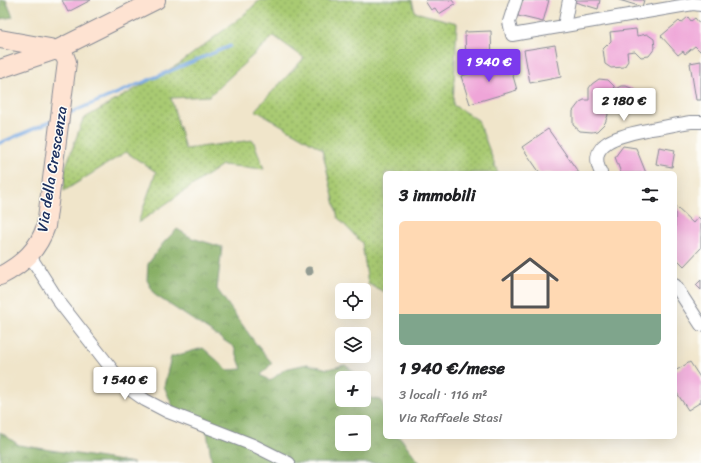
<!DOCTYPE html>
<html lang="it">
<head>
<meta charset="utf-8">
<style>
  :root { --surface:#fff; --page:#f6f6f6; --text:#202124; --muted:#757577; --line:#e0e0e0; --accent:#7c3aed }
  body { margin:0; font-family:Sriracha,sans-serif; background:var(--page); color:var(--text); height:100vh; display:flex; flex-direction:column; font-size:15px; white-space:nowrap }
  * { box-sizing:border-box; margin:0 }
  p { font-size:13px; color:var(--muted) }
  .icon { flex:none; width:22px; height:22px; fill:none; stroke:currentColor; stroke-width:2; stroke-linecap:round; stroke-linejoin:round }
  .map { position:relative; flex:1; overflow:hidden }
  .panel { position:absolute; left:383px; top:171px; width:294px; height:268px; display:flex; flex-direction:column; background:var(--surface); border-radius:6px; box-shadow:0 4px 16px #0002 }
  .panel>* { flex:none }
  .tools { position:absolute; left:335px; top:283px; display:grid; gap:8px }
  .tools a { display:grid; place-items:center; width:36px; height:36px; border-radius:6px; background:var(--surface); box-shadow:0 4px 16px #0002; font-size:20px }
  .price { position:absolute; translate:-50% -34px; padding:0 9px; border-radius:4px; background:#fff; color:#222; font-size:13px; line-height:26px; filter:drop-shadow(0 1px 2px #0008) }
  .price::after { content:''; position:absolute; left:50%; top:24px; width:12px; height:9px; margin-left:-6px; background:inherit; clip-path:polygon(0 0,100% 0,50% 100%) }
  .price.selected { background:var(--accent); color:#fff }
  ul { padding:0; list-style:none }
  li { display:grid; align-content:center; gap:8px; height:212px; padding:0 16px }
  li+li { border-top:1px solid var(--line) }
  li span { display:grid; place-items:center; height:124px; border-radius:6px; color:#555 }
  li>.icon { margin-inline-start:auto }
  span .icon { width:72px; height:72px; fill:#fffc; stroke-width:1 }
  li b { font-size:17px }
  h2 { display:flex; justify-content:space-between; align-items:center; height:48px; padding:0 16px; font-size:17px }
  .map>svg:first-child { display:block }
</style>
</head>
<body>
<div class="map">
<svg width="701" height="463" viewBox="0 0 701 463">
  <defs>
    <pattern id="grass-dots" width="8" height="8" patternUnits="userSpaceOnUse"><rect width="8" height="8" fill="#a9ca72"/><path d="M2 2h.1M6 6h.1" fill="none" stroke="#89a461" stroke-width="1.8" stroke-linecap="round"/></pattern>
    <pattern id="forest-crowns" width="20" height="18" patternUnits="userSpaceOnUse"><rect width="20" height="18" fill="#86ae64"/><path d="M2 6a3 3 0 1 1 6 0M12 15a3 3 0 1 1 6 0" fill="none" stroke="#6d8e56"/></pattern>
  </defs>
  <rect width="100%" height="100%" fill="#fdfcf7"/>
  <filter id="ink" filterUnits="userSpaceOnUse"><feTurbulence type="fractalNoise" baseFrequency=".025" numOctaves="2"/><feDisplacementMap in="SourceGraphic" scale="8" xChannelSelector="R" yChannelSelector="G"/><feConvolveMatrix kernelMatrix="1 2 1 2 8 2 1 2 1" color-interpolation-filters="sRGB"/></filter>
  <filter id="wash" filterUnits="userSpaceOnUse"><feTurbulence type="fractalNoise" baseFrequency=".012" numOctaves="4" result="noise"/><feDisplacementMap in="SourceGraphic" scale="16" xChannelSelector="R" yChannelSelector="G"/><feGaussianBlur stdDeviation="0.9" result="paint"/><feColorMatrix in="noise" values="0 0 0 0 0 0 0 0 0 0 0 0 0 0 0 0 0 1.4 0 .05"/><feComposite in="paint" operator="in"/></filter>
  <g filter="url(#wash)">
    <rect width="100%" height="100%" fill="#f0e5ca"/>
    <!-- grass -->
    <path fill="url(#grass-dots)" stroke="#627c68" d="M260,0H412L415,12L457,23L453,105L478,120L498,173H385V292L368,284L362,243L338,218L322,149L255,110L304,58L274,36L209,96L171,98L185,149L253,140L264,169L222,165L138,223L156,172L126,152L64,191L65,169L83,119L179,64L240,18Z"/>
    <!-- forest -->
    <g fill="url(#forest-crowns)" stroke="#506e61" fill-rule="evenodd">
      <path d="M0,0H6L13,17L0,19Z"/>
      <path d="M177,229L192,238L222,247L217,289L256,344L272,363L261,375L270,381L285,369L307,364L328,369L345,365L358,375L359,378H342V400H352L354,405L366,397L381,400L385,411V437H400L420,463H212L207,432L173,407L164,386L171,357L203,348L228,370L242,369L234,347L155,295L147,280L148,264L164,242ZM342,422H364V444H342Z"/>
      <path d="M0,432L19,445L134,463H0Z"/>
    </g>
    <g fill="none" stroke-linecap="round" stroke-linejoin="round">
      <!-- stream -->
      <g stroke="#78a9e3" stroke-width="3.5">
        <path d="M65,115L230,46"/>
        <path d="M0,143L54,120"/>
      </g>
    </g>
    <g id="blocks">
      <!-- building -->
      <g fill="#efa5d8">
        <path d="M62,0H91L68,12Z"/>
        <path d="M427,0H452L455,4L439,14L435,8L431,10L425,1Z"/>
        <path d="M522,0H549L543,22L518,16Z"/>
        <path d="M575,0H600L598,9L575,2Z"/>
        <path d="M619,0H644L642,7Z"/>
        <path d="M688,17L691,21L695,18L701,25V52L695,46L685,54L683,51L678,55L661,36L679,21L681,23Z"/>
        <path d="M636,29L637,36L647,34L654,39L655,48L649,56L641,57L635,51L627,52L628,61L624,67L611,68L605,64L603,49L611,41L610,32Z"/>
        <path d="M491,31L492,63L466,64L465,32Z"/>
        <path d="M555,45L561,77L530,83L524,50Z"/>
        <path d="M701,61V100H696L690,63Z"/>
        <path d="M509,62L517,90L470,104L461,76Z"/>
        <path d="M599,79L608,80L614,86L615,89L621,86H626L634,89L637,94V102L633,108L626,112L607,110L608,115L605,123L597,131L592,132L580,131L573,125V111L580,102L584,100H589V88L592,84Z"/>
        <path d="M548,129L579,173H540L522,147Z"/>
        <path d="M623,146L636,148L646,173H621L615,157Z"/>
        <path d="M659,147L675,150L672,167L656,164Z"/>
        <path d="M675,206L693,223L698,217L701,220V248L684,266L675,257V243L677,241L675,239Z"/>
        <path d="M701,280V290L696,285Z"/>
        <path d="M690,362L701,379V402L688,410L675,390V371Z"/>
      </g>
    </g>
  </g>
  <g filter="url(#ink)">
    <use href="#blocks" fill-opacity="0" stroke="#868a94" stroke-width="1"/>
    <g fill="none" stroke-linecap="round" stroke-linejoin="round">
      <!-- street casing -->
      <g stroke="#868a94" stroke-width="14">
        <g id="street">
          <path d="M516,0L509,22L512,35L693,4L701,5"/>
          <path d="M564,26L569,0"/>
          <path d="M601,173C584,139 629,134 651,129C664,127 678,124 691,122H701"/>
          <path d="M30,256L60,303L114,372L128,388L145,400L168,412L253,445L289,463"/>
          <path d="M675,285L701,325"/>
        </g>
      </g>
      <!-- secondary casing -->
      <g stroke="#868a94" stroke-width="20">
        <g id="secondary">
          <path d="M0,39L50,48L64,54L67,62L46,226C38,250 23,264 0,276"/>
          <path d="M0,69L56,50L156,0"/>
        </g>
      </g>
      <!-- street -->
      <use href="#street" stroke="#fff" stroke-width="12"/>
      <!-- secondary -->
      <use href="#secondary" stroke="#fee3d2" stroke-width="18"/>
    </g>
    <!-- trees -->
    <circle fill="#929b92" cx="309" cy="271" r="4.5"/>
  </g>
  <g text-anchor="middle" stroke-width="3" stroke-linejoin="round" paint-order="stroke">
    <!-- street labels -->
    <g font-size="15" fill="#1b2f5e" stroke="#fdfcf7">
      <text transform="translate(52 169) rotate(-81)" y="5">Via della Crescenza</text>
    </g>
  </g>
</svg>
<div class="tools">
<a><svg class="icon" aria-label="locate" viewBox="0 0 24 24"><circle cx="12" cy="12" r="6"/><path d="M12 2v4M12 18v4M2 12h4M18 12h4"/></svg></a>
<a><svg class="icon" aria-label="layers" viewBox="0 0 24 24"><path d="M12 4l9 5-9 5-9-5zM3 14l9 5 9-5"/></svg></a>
<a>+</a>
<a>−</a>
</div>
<b class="price selected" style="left:489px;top:83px">1 940 €</b>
<b class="price" style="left:624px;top:122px">2 180 €</b>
<b class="price" style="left:125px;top:401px">1 540 €</b>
<section class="panel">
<h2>3 immobili<svg class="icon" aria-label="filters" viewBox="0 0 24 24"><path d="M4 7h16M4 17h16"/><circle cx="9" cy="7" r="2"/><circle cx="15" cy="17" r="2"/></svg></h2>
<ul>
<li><span style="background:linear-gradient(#ffd9b3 75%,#7fa58c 0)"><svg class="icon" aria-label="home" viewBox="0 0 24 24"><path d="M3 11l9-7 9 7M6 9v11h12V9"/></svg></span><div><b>1 940 €/mese</b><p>3 locali · 116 m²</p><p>Via Raffaele Stasi</p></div></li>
</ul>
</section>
</div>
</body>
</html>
